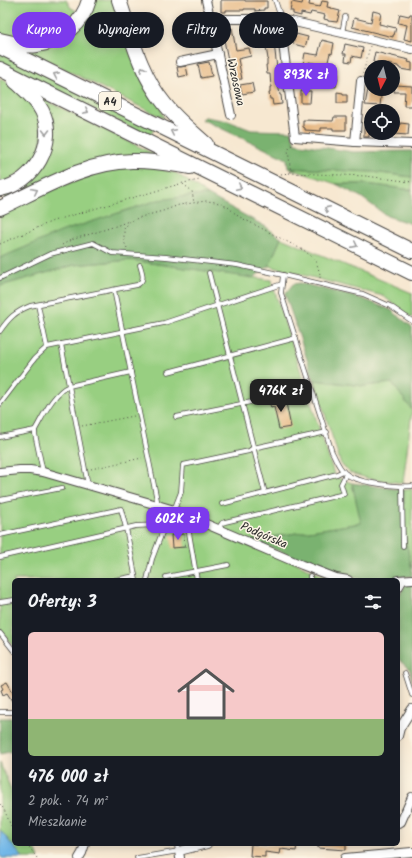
<!DOCTYPE html>
<html lang="pl">
<head>
<meta charset="utf-8">
<style>
  :root { --surface:#171b24; --page:#242831; --text:#f1f3f6; --muted:#9ea1a6; --accent:#7c3aed }
  body { margin:0; font-family:Kalam,sans-serif; background:var(--page); color:var(--text); height:100vh; display:flex; flex-direction:column; font-size:15px; white-space:nowrap }
  * { box-sizing:border-box; margin:0 }
  p { font-size:13px; color:var(--muted) }
  .icon { flex:none; width:22px; height:22px; fill:none; stroke:currentColor; stroke-width:2; stroke-linecap:round; stroke-linejoin:round }
  .map { position:relative; flex:1; overflow:hidden }
  .side { position:absolute; left:12px; top:578px; width:388px; height:268px; display:flex; flex-direction:column; background:var(--surface); border-radius:6px; box-shadow:0 2px 10px #0003 }
  .side>* { flex:none }
  .top-card { position:absolute; left:12px; top:12px; width:388px; height:36px; display:flex; gap:8px }
  .needle { width:26px; rotate:187deg }
  .controls { position:absolute; left:364px; top:60px; display:grid; gap:8px }
  .controls a { display:grid; place-items:center; width:36px; height:36px; border-radius:50%; background:var(--surface); box-shadow:0 2px 10px #0003; font-size:20px }
  .price { position:absolute; translate:-50% -34px; padding:0 9px; border-radius:8px; background:var(--accent); color:#fff; font-size:13px; line-height:26px; filter:drop-shadow(0 1px 2px #0008) }
  .price::after { content:''; position:absolute; left:50%; top:24px; width:12px; height:9px; margin-left:-6px; background:inherit; clip-path:polygon(0 0,100% 0,50% 100%) }
  .price.active { background:#222; color:#fff }
  ul { padding:0; list-style:none }
  li { display:grid; align-content:center; gap:8px; height:212px; padding:0 16px }
  li span { display:grid; place-items:center; height:124px; border-radius:6px; color:#555 }
  li>.icon { margin-inline-start:auto }
  span .icon { width:72px; height:72px; fill:#fffc; stroke-width:1 }
  li b { font-size:17px }
  h2 { display:flex; justify-content:space-between; align-items:center; height:48px; padding:0 16px; font-size:17px }
  .chip { padding:0 14px; border-radius:18px; background:var(--surface); box-shadow:0 2px 10px #0003; font-size:14px; line-height:36px }
  .chip.active { background:var(--accent); color:#fff }
  .map>svg:first-child { display:block }
</style>
</head>
<body>
<div class="map">
<svg width="412" height="858" viewBox="0 0 412 858">
  <rect width="100%" height="100%" fill="#fcf5e5"/>
  <filter id="ink" filterUnits="userSpaceOnUse"><feTurbulence type="fractalNoise" baseFrequency=".025" numOctaves="2"/><feDisplacementMap in="SourceGraphic" scale="8" xChannelSelector="R" yChannelSelector="G"/><feConvolveMatrix kernelMatrix="1 2 1 2 8 2 1 2 1" color-interpolation-filters="sRGB"/></filter>
  <filter id="wash" filterUnits="userSpaceOnUse"><feTurbulence type="fractalNoise" baseFrequency=".012" numOctaves="4" result="noise"/><feDisplacementMap in="SourceGraphic" scale="16" xChannelSelector="R" yChannelSelector="G"/><feGaussianBlur stdDeviation="0.9" result="paint"/><feColorMatrix in="noise" values="0 0 0 0 0 0 0 0 0 0 0 0 0 0 0 0 0 1.4 0 .05"/><feComposite in="paint" operator="in"/></filter>
  <g filter="url(#wash)">
    <rect width="100%" height="100%" fill="#f7e8d1"/>
    <!-- green -->
    <g fill="#98cf81" stroke="#627d56">
      <path d="M0,0H66L71,8L77,11L62,30L38,40L0,35Z"/>
      <path d="M93,0H115L160,107L164,118H163L26,50L38,48Z"/>
      <path d="M0,52L154,128L150,137L0,63Z"/>
      <path d="M0,78L24,93L44,122L38,161L0,186Z"/>
      <path d="M39,97L158,156L142,157L6,202L4,190L42,163Z"/>
      <path d="M150,166L176,173L208,195L188,196L0,259V214L48,191L88,176L119,167Z"/>
      <path d="M288,168L372,172L412,177V190L366,184H336Z"/>
      <path d="M281,238L412,293V318L383,296L269,266Z"/>
      <path d="M130,260L271,280L335,477L352,483L362,523L252,540L330,580H14V647L0,630V286L74,265Z"/>
      <path d="M314,380L364,386L392,383L412,410L403,483L370,479L350,473L341,464Z"/>
      <path d="M412,489V567H411L404,530V490Z"/>
      <path d="M0,763L14,797V844H33L39,858H23L0,830Z"/>
    </g>
    <!-- forest -->
    <g fill="#7ab26f" stroke="#526e4d">
      <path d="M205,117L228,121L251,130L291,131L295,143L353,152L412,151V177L372,172L288,168L287,159L201,119Z"/>
      <path d="M336,184H366L412,190V224L387,216L361,197Z"/>
      <path d="M208,195L266,227L281,238L269,266L253,278L130,260L74,265L0,286V258L63,231L158,200L188,196Z"/>
      <path d="M300,283L363,299L391,310L412,327V410L392,383L364,386L314,380L285,294L293,284Z"/>
      <path d="M352,483L404,490V530L411,567H412V576L363,580L332,572L251,540L361,523Z"/>
      <path d="M406,583H412V682L410,670L398,659V598Z"/>
      <path d="M0,718H14V751L0,754Z"/>
    </g>
    <!-- water -->
    <path fill="#71b7e8" stroke="#4e718a" d="M0,830L23,858H2L0,856Z"/>
    <g id="blocks">
      <!-- building -->
      <g fill="#e7b985">
        <path d="M221,0H245V1H267V8H264V10L255,11V9H244V10H226V12H221Z"/>
        <path d="M303,0H310L309,5L320,7L322,1L328,2L327,7L332,8V9L340,11L337,22L328,21V20L324,19L325,15L311,12L310,15L301,13V16L293,14V11H290L292,2L302,4Z"/>
        <path d="M373,11L381,13L379,24L396,28L394,35H393V37L352,27L354,18L371,22Z"/>
        <path d="M400,14L409,16L410,14H412V41L404,39L407,25L398,23Z"/>
        <path d="M272,26L278,77L277,78L280,95H281L282,104L273,105L272,99H270L269,93H270V87H271L270,74H267L266,65H267V60L268,59L266,47L259,48L258,42L264,41L263,27Z"/>
        <path d="M232,28L236,50L249,48L251,56L238,59L242,79L232,80L222,30Z"/>
        <path d="M202,30L204,41L196,43L194,35L197,34V31Z"/>
        <path d="M296,34L308,37L305,47L293,44Z"/>
        <path d="M322,40L334,43L332,54L330,53L327,66L309,62L306,77L297,76L298,68H300L301,64H303L305,53L318,55Z"/>
        <path d="M345,44L363,48L361,58L352,56L351,62L345,61L346,54H343Z"/>
        <path d="M375,52L409,60L408,62L412,63V71L400,69V68L398,67V66L382,63L381,64L373,62Z"/>
        <path d="M209,62L212,76L201,78L198,64Z"/>
        <path d="M186,66L188,75L179,77L177,67H181Z"/>
        <path d="M328,72L338,74L336,87L326,86Z"/>
        <path d="M252,83L254,92L242,94L240,85Z"/>
        <path d="M395,85L412,86V106H404L405,92H394Z"/>
        <path d="M368,89H378V96L381,97L380,106L365,105Z"/>
        <path d="M301,91H311L310,103H301Z"/>
        <path d="M337,92L343,93V95H347V103H337Z"/>
        <path d="M334,117H346V130H333V128H321V131L305,130V128L303,127V120L333,121Z"/>
        <path d="M366,122H371V134H369V137H364V127H366Z"/>
        <path d="M400,123L409,124L408,135L393,134V125H400Z"/>
        <path d="M283,397L284,404L286,403L291,427L279,429L274,407L271,408L269,401Z"/>
        <path d="M184,534L185,547L172,548L171,535Z"/>
        <path d="M7,682L14,694V704L7,693L3,695L1,690L3,689L1,685Z"/>
        <path d="M251,844L266,845L297,844L296,851L281,849L280,854L265,852V857L250,856Z"/>
        <path d="M318,844H346V850L318,848Z"/>
      </g>
    </g>
  </g>
  <g filter="url(#ink)">
    <use href="#blocks" fill-opacity="0" stroke="#4a4744" stroke-width="1"/>
    <g fill="none" stroke-linecap="round" stroke-linejoin="round">
      <!-- service casing -->
      <g stroke="#4a4744" stroke-width="5.5">
        <g id="service">
          <path d="M275,0L280,15V20"/>
          <path d="M342,33L345,17"/>
          <path d="M209,273L265,493"/>
          <path d="M283,275L281,293L332,452C336,459 338,467 345,473C356,483 397,487 412,486"/>
          <path d="M0,278L50,254L93,243L112,253L166,257L237,265L283,275L363,294L390,306L412,321"/>
          <path d="M114,290L158,505"/>
          <path d="M38,305L47,347"/>
          <path d="M0,331C9,318 15,312 30,306L137,285C146,280 142,273 140,265"/>
          <path d="M61,344L88,485"/>
          <path d="M168,372L296,338"/>
          <path d="M0,404L35,358L47,347L164,323L282,284"/>
          <path d="M176,417L266,399"/>
          <path d="M0,437L35,430"/>
          <path d="M43,472L35,434V430C43,416 54,392 69,386L131,372"/>
          <path d="M402,487L403,546"/>
          <path d="M0,500L62,488"/>
          <path d="M222,504L337,474L343,471"/>
          <path d="M174,510L181,492L183,465L249,451L253,448L327,432"/>
          <path d="M186,515L197,580"/>
          <path d="M218,529L222,523L225,522L344,494L341,484L346,474"/>
          <path d="M0,535L121,509L126,528L136,580"/>
          <path d="M0,557L136,526L158,525H164"/>
          <path d="M310,576V580"/>
          <path d="M166,577L228,565"/>
          <path d="M115,580L135,576"/>
          <path d="M147,580L152,559L171,509"/>
          <path d="M398,592L405,580"/>
          <path d="M0,602L14,600"/>
          <path d="M0,633L14,651"/>
          <path d="M405,673L412,695"/>
          <path d="M0,712H14"/>
          <path d="M137,858L179,851L176,844"/>
        </g>
      </g>
      <!-- minor casing -->
      <g stroke="#4a4744" stroke-width="10">
        <g id="minor">
          <path d="M206,0L231,115"/>
          <path d="M210,19H257L290,21L412,49"/>
          <path d="M280,20L295,137L355,142L412,144"/>
          <path d="M180,62L218,54"/>
          <path d="M355,142L361,81"/>
          <path d="M0,472L20,470H30L43,472L171,509L302,565L336,578L348,580"/>
          <path d="M398,580L412,579"/>
          <path d="M398,736L400,728L412,709"/>
          <path d="M398,823L401,822L412,797"/>
          <path d="M79,858L82,853L85,844"/>
          <path d="M180,858L179,851L207,844"/>
          <path d="M345,858L412,852"/>
        </g>
      </g>
      <!-- motorway casing -->
      <g stroke="#4a4744" stroke-width="16">
        <g id="motorway">
          <path d="M119,0C131,35 140,74 164,103C176,119 192,131 206,144"/>
          <path d="M0,40C12,43 25,47 37,45C60,42 83,23 89,0"/>
          <path d="M0,47L412,251"/>
          <path d="M0,69L412,273"/>
          <path d="M0,189C34,183 58,143 42,111C36,99 25,90 15,81"/>
          <path d="M0,208C41,189 85,162 132,161C152,160 170,164 190,167"/>
        </g>
      </g>
      <!-- path -->
      <g stroke="#4a4744" stroke-width="1" stroke-dasharray="1 3" stroke-linecap="butt">
        <path d="M363,74L370,46"/>
        <path d="M292,145L288,150L291,173L366,176L412,182"/>
        <path d="M281,174L290,173"/>
        <path d="M183,184L192,191L194,203"/>
        <path d="M0,244L53,221L183,183L200,180"/>
        <path d="M62,245L71,240L113,227L129,221"/>
        <path d="M127,248L124,242V229L130,221L144,216L163,211L179,205L206,201L216,202L228,207L238,216L305,251L316,261L320,274V278"/>
        <path d="M82,426L134,416"/>
        <path d="M91,469L142,458"/>
        <path d="M0,804C7,812 8,822 14,831"/>
        <path d="M27,844L37,858"/>
      </g>
      <!-- service -->
      <use href="#service" stroke="#fff" stroke-width="4"/>
      <!-- minor -->
      <use href="#minor" stroke="#fff" stroke-width="8"/>
      <!-- motorway -->
      <use href="#motorway" stroke="#fff" stroke-width="14"/>
    </g>
    <!-- one-way arrows -->
    <defs><path id="oneway-chevron" d="M-2-3.5L2.5 0L-2 3.5" fill="none" stroke-width="1.6" stroke-linecap="round" stroke-linejoin="round"/></defs>
    <g stroke="#a0a0a0">
      <use href="#oneway-chevron" transform="translate(143 69) rotate(-114)"/>
      <use href="#oneway-chevron" transform="translate(56 75) rotate(-154)"/>
      <use href="#oneway-chevron" transform="translate(86 111) rotate(26)"/>
      <use href="#oneway-chevron" transform="translate(46 132) rotate(90)"/>
      <use href="#oneway-chevron" transform="translate(173 132) rotate(-154)"/>
      <use href="#oneway-chevron" transform="translate(239 187) rotate(26)"/>
      <use href="#oneway-chevron" transform="translate(35 191) rotate(-26)"/>
      <use href="#oneway-chevron" transform="translate(327 209) rotate(-154)"/>
      <use href="#oneway-chevron" transform="translate(355 245) rotate(26)"/>
    </g>
  </g>
  <g text-anchor="middle" stroke-width="3" stroke-linejoin="round" paint-order="stroke">
    <!-- shield labels -->
    <rect fill="#fcf5e5" stroke="#6a6863" stroke-width="1" x="99" y="92" width="22" height="18" rx="3"/>
    <g font-size="11" font-weight="bold" fill="#2b2b2b">
      <text x="110" y="105">A4</text>
    </g>
    <!-- street labels -->
    <g font-size="12" fill="#2b2b2b" stroke="#fcf5e5">
      <text transform="translate(236 82) rotate(78)" y="4">Wrzosowa</text>
      <text transform="translate(264 535) rotate(23)" y="4">Podgórska</text>
    </g>
  </g>
</svg>
<div class="controls">
<a><svg class="needle" viewBox="-14 -14 28 28"><path d="M0-13l5 13h-10z" fill="#e53935"/><path d="M0 13l5-13h-10z" fill="#9ea1a6"/></svg></a>
<a><svg class="icon" aria-label="locate" viewBox="0 0 24 24"><circle cx="12" cy="12" r="6"/><path d="M12 2v4M12 18v4M2 12h4M18 12h4"/></svg></a>
</div>
<b class="price" style="left:306px;top:97px">893K zł</b>
<b class="price active" style="left:281px;top:413px">476K zł</b>
<b class="price" style="left:178px;top:541px">602K zł</b>
<div class="top-card">
<a class="chip active">Kupno</a>
<a class="chip">Wynajem</a>
<a class="chip">Filtry</a>
<a class="chip">Nowe</a>
</div>
<section class="side">
<h2>Oferty: 3<svg class="icon" aria-label="filters" viewBox="0 0 24 24"><path d="M4 7h16M4 17h16"/><circle cx="9" cy="7" r="2"/><circle cx="15" cy="17" r="2"/></svg></h2>
<ul>
<li><span style="background:linear-gradient(#f6c9c9 70%,#8fb573 0)"><svg class="icon" aria-label="home" viewBox="0 0 24 24"><path d="M3 11l9-7 9 7M6 9v11h12V9"/></svg></span><div><b>476 000 zł</b><p>2 pok. · 74 m²</p><p>Mieszkanie</p></div></li>
</ul>
</section>
</div>
</body>
</html>
